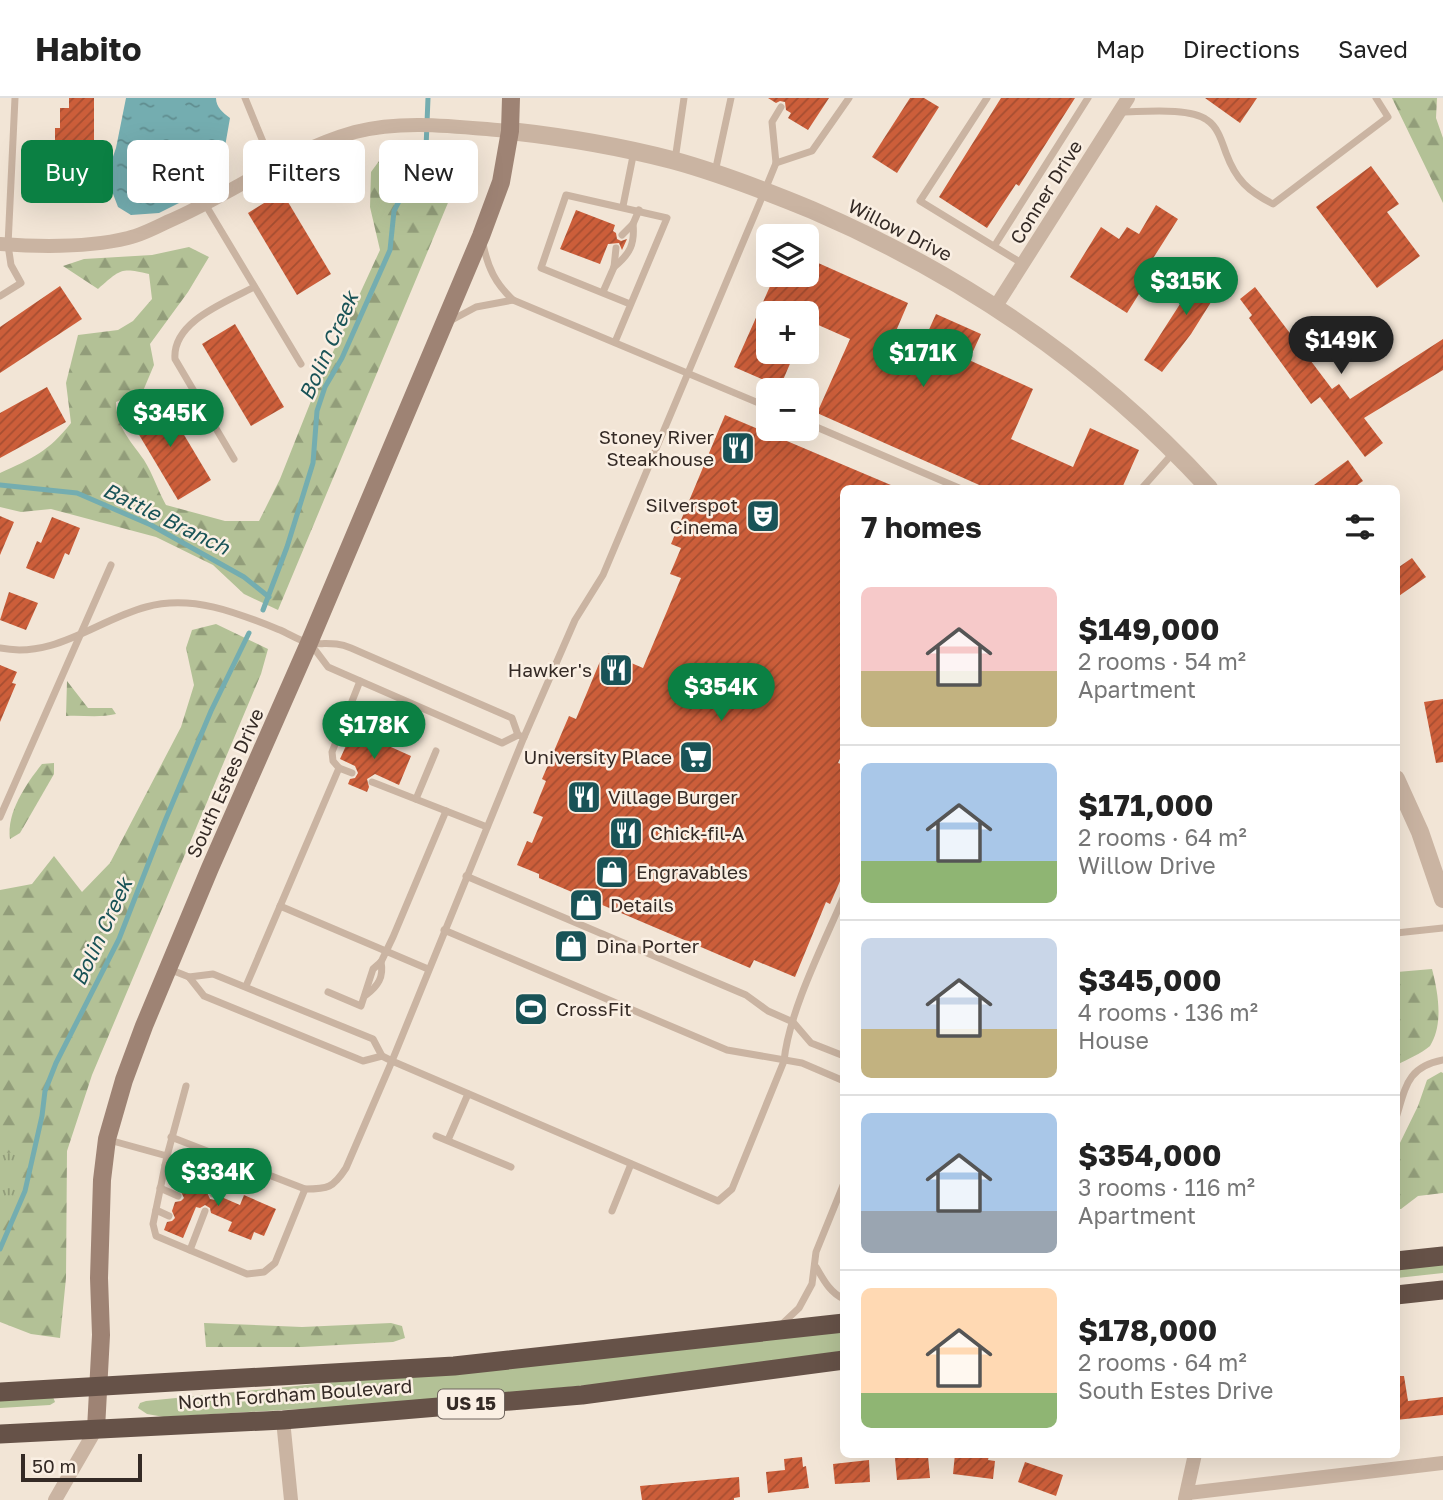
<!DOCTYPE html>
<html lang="en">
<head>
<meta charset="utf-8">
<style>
  :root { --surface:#fff; --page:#f6f6f6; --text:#222; --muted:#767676; --line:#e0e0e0; --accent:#0b8043 }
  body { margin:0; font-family:"Golos Text",sans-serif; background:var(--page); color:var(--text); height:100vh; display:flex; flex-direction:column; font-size:26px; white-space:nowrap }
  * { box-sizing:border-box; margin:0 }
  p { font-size:23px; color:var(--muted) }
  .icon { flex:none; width:38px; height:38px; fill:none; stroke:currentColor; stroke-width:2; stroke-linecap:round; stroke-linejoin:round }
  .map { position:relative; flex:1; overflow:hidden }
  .details { position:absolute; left:840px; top:387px; width:560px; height:973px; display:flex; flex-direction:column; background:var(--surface); border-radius:10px; box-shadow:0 7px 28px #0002 }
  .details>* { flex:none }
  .guide { position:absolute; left:21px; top:42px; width:665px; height:63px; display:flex; gap:14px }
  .controls { position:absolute; left:756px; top:126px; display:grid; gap:14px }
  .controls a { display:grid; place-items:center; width:63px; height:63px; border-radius:10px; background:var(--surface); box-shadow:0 7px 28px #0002; font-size:35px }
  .scale { position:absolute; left:21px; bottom:18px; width:121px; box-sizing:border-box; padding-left:7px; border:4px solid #342a25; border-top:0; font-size:19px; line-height:24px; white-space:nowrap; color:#342a25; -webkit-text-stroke:5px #faefe3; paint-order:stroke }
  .price { position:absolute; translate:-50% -60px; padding:0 16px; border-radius:24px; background:var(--accent); color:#fff; font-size:23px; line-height:46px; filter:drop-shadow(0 2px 4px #0008) }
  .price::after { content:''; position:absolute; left:50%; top:42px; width:21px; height:16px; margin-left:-10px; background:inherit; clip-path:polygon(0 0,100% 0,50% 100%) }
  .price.selected { background:#222; color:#fff }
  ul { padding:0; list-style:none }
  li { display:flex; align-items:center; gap:21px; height:175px; padding:0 21px }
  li+li { border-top:2px solid var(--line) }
  li span { display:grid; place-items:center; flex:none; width:196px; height:140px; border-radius:10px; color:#555 }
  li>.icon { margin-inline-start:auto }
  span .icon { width:84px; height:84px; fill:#fffc; stroke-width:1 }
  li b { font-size:30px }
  h2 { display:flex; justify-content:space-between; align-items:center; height:84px; padding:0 21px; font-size:30px }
  .pill { padding:0 24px; border-radius:10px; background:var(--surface); box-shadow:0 7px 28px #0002; font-size:24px; line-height:63px }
  .pill.selected { background:var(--accent); color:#fff }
  header { display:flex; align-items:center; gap:42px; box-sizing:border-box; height:98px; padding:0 35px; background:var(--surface); border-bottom:2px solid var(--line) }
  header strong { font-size:33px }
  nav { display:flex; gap:38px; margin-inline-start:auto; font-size:24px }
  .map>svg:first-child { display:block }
</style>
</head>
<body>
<header>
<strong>Habito</strong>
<nav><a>Map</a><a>Directions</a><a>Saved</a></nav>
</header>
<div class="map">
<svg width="1443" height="1402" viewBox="0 0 1443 1402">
  <defs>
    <pattern id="forest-firs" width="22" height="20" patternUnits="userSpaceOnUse" patternTransform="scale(1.75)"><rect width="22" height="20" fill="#b3c196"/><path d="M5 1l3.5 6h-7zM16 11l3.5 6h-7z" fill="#929d7a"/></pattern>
    <pattern id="park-tufts" width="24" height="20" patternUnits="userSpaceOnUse" patternTransform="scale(1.75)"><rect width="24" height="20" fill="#b3c196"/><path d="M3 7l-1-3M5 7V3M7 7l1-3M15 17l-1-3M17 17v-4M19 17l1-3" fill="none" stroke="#929d7a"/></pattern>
    <pattern id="water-ripples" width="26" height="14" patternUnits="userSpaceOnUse" patternTransform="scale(1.75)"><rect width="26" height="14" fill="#74adb0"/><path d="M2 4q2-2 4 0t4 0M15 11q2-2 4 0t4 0" fill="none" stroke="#608d8f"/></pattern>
    <pattern id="building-hatch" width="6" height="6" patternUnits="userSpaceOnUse" patternTransform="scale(1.75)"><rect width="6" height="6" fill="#cc5e3a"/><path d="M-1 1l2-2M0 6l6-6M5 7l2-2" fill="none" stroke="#a64e31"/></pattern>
  </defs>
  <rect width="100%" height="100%" fill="#f2e5d6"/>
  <!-- grass -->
  <g fill="#b3c196">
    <path d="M1443,1166V1175L1397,1180L1396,1171Z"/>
    <path d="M843,1233V1253L619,1284L418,1304L164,1319L147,1316L138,1310L140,1305L146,1303Z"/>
    <path d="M53,1299L55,1304L50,1307L0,1310V1302Z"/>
  </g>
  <!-- forest -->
  <g fill="url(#forest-firs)">
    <path d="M1392,0H1437L1436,20L1443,40V105Z"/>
    <path d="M390,48H444L451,63L455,88L278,512L244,496L213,467L156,439L51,411L21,414L0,409V375C33,360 48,354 71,325L66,285L78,237L118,232L133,223L152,201L149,176C120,169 120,172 98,191L63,168L84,161L152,157L189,149L209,159L188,194L150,246L154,267L143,293L116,304C116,329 131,343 144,362C153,376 158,393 166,407L225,423H259L280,381L315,293L380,152L370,109L371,74Z"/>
    <path d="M216,526L268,551L261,576L92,977L67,1053L66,1180L60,1240L31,1236L0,1224V792L32,786L54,758L82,794L110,765L181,629L194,587L186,550L192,532Z"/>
    <path d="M67,583L88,610H112L116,616C99,620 83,617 66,618Z"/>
    <path d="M54,665V676L31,716L20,735L10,741C6,715 26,686 42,666Z"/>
    <path d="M1432,871C1439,898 1443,927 1430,948C1421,956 1407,961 1397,967V874Z"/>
    <path d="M1441,974L1443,975V1095L1418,1098L1401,1111H1397V1051L1418,1008L1427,982Z"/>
    <path d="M204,1225L302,1229L391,1225L402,1228L405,1240L393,1244L302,1249H206Z"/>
  </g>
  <!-- park -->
  <path fill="url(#park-tufts)" d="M33,1054L0,1132V1055Z"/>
  <!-- water -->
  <path fill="url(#water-ripples)" d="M126,0H216C216,9 223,15 230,20L223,60L218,70L195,94L186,96L183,103L159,115L131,117L118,109L110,88L108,73L116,50Z"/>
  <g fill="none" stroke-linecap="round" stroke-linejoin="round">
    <!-- stream -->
    <g stroke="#74adb0" stroke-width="5">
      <path d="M0,387L77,395L151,427L244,479L269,499"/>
      <path d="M263,512L287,449L313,365L317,313L325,289L342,260L390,152L394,113L426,50L428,0"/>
      <path d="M0,1151L25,1093L42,1018L45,993L56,965L119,841L165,723L211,613L249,535"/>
    </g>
  </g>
  <!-- building -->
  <g fill="url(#building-hatch)">
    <path d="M69,0H94V45L55,44V30H60V10H69Z"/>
    <path d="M768,0H829L808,32L788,20L791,15L786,12L785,4L780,3L776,5Z"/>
    <path d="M910,0H924L939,9L897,75L872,59Z"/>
    <path d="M1001,0H1075L1019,88L1016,86L987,130L939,99Z"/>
    <path d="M1205,0H1257L1240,25Z"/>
    <path d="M1371,68L1399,106L1387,114L1420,158L1377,190L1316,109Z"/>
    <path d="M282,94L331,176L297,197L248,115Z"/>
    <path d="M1156,107L1178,121L1152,162L1158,166L1127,215L1070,179L1101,129L1119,141L1127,129L1139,136Z"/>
    <path d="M576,112L615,127L613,133L616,135L617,141L621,143L627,141L622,152L619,145L608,146L600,166L560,151Z"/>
    <path d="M807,160L908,205L896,233L923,245L936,216L981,236L969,262L1033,291L1011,341L1073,369L1090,330L1139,352L1122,390H986L817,315L850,241L807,222V215H768V254H795L780,289L734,269L775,177H807Z"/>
    <path d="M1209,161L1225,172L1214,190L1218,193L1191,236L1162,274L1144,262Z"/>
    <path d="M60,188L82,221L0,275V229Z"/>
    <path d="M1255,189L1332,291L1339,286L1350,301L1443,241V272L1364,320L1383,345L1365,359L1320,299L1311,306L1249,220L1252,217L1240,201Z"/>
    <path d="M235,226L284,309L251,328L202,246Z"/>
    <path d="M47,289L66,324L0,360V315Z"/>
    <path d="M162,300L211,382L178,402L129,320Z"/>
    <path d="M725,317L898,390H844V652L838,665L844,667V774L830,806L826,804L795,879L754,862L750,870L539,780V776L517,767L527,743L532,745L543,719L533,715L546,683L542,681L569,618L576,621L601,561L605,562L608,555L643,570L681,480L670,476L681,450L671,446Z"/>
    <path d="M1348,362L1363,383L1353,390H1310Z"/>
    <path d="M0,418L14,424L0,457Z"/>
    <path d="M52,419L80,430L69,457L65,455L54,481L26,470L37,443L41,445Z"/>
    <path d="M1412,460L1426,479L1396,500V471Z"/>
    <path d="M9,494L38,505L26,532L0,522Z"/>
    <path d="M0,567L17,574L12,585L16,586L0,624Z"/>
    <path d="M1443,601V664L1436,665L1424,604Z"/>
    <path d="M353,632L411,658L399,687L375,676L367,681L369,689L367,694L348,686L350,681L355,680L358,675L355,668L340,661Z"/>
    <path d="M193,1063L212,1071L204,1092L207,1094L210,1101L215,1102L219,1098L240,1107L244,1097L276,1111L264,1138L254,1134L251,1142L228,1133L232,1124L211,1115L210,1110L205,1107L200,1110L196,1109L183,1140L164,1132L167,1124L172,1123L175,1120L172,1113L175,1104L181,1103L184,1100L180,1092L185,1082L192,1079L193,1075L190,1070Z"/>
    <path d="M1396,1278H1404L1408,1303L1443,1299V1317L1396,1322Z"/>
    <path d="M955,1356L989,1358L988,1362L995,1363L993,1381L953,1376Z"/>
    <path d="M928,1358L930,1380L897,1382L895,1360Z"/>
    <path d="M802,1359L803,1369L806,1368L809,1390L768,1395L766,1374L785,1372L784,1361Z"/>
    <path d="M869,1362L870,1384L835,1386L833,1366Z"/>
    <path d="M1025,1364L1063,1377L1056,1398L1018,1384Z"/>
    <path d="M739,1379L740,1399L734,1400V1402H642L640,1388Z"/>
  </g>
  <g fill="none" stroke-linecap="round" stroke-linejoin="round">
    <!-- service -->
    <g stroke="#cab4a2" stroke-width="7">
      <path d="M245,0L273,68"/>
      <path d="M987,0L920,103L1023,166"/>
      <path d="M1121,14C1143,14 1189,9 1207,22C1218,29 1222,44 1226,55C1236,82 1248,93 1273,106L1388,19L1376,0"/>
      <path d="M675,62L684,0"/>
      <path d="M776,65L812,53L849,0"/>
      <path d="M715,74L731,0"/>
      <path d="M205,106L301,266"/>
      <path d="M623,108L634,53"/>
      <path d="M622,137L633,126L639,112"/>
      <path d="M483,146C488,170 495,185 513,202L768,309"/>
      <path d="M995,147L1088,0"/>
      <path d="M614,169C630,156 635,146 633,126"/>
      <path d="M603,194L614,169L616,150"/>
      <path d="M0,198L21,185L11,167L8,147L15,0"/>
      <path d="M448,224L476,209L513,202"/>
      <path d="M615,244L667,120L566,97L541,170L630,206"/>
      <path d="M807,325L959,390"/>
      <path d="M234,361L175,261C172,223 227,204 254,189"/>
      <path d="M1142,390L1174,354"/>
      <path d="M310,545L328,569L502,645L518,637L524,639L575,522L603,477L765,92L776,65L772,24L781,9"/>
      <path d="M0,550C55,561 97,522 146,509C192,496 238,515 280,532C289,536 300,543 309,545C325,547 334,543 351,550L512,620L518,637"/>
      <path d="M524,639L392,963L718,1103L732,1091L784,963C789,913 824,845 844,798"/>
      <path d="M339,670L352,675"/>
      <path d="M372,684L487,729"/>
      <path d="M416,701L436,653"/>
      <path d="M0,719L111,467"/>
      <path d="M466,778L746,897L768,913L793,924L811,945L844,958"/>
      <path d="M280,808L428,871"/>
      <path d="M444,832L727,952L802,965L844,983"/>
      <path d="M1396,835L1443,830"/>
      <path d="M169,871L189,879L204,898L363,963L382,958"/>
      <path d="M246,888L339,670L333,663L332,654L360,583"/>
      <path d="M328,894L361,908L373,871L381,864L393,839L446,713"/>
      <path d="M366,897C378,888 384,879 381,864"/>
      <path d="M1396,1020C1406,988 1407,969 1443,962"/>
      <path d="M436,1038L511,1069"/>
      <path d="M171,1039L305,1091C328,1091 333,1090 346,1070L392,963L382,958L373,941L213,876L189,879"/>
      <path d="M109,1042L167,1058L186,988"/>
      <path d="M448,1042L468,996"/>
      <path d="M167,1058L153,1126L156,1138L247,1176L264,1174L275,1165L305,1091"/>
      <path d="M165,1067L187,1076"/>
      <path d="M160,1090L178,1098"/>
      <path d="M213,1096L227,1060"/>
      <path d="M156,1112L169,1118"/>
      <path d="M612,1113L631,1066"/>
      <path d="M190,1152L205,1113"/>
      <path d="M816,1169C823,1181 830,1195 844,1201"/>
      <path d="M780,1228L799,1210L812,1186L816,1154L844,1085"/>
    </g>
    <!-- minor -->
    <g stroke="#cab4a2" stroke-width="14">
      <path d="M0,146C41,149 87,150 128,140C141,137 155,130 167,124C231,97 287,53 355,34C404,21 459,29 510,33"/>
      <path d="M996,208L1128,0"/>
      <path d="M283,1322L291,1402"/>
      <path d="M1188,1395L1443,1365"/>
      <path d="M1185,1401L1195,1356"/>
      <path d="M55,1402L96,1331"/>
    </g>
    <!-- tertiary -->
    <g stroke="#cab4a2" stroke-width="18">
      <path d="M510,33C564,39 618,48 672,62C720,75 766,93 812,112C963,177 1098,269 1209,390"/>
      <path d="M1396,681L1420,734L1443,801"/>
    </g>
    <!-- secondary -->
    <path stroke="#9e8374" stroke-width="18" d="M96,1331L101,1237L99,1180L102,1082L107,1041L124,982L144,928L210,770L309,545L481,138L501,84L510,33L511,0"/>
    <!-- trunk -->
    <g stroke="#665248" stroke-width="19">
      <path d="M1396,1163L1443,1158"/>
      <path d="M1396,1197L1443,1192"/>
      <path d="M0,1294L454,1268L844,1225"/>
      <path d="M0,1336L283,1322L582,1297L844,1262"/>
    </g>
  </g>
  <!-- icons -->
  <defs>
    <g id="restaurant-square" transform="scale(1.75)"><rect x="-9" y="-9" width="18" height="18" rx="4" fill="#195357" stroke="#faefe3"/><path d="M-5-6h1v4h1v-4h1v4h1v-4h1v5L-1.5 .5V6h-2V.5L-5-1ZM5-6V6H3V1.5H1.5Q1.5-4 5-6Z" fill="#fff"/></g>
    <g id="theatre-square" transform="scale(1.75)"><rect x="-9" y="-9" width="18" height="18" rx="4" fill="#195357" stroke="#faefe3"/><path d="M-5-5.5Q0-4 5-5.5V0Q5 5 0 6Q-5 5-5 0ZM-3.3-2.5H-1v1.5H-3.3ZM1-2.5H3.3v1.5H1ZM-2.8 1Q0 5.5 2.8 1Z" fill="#fff"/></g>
    <g id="supermarket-square" transform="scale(1.75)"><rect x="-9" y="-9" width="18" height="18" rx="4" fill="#195357" stroke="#faefe3"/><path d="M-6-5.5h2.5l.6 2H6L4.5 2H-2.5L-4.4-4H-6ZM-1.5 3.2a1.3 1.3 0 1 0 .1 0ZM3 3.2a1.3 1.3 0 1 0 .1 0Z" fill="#fff"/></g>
    <g id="shop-square" transform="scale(1.75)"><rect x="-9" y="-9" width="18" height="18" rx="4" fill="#195357" stroke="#faefe3"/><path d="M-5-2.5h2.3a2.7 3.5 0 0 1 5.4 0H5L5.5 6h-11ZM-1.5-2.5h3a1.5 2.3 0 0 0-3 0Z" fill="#fff"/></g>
    <g id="stadium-square" transform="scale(1.75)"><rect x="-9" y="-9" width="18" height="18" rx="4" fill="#195357" stroke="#faefe3"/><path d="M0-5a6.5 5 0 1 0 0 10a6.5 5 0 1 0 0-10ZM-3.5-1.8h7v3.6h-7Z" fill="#fff"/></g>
  </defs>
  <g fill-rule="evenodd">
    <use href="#restaurant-square" x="738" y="350"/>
    <use href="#theatre-square" x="763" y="418"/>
    <use href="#restaurant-square" x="616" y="572"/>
    <use href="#supermarket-square" x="696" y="659"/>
    <use href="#restaurant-square" x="584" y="699"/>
    <use href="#restaurant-square" x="626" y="735"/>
    <use href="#shop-square" x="612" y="774"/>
    <use href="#shop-square" x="586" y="807"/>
    <use href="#shop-square" x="571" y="848"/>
    <use href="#stadium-square" x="531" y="911"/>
  </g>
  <g text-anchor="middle" stroke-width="5" stroke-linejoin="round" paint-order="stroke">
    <!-- shield labels -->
    <rect fill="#faefe3" stroke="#6f655e" stroke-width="2" x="438" y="1291.5" width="66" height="29" rx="5"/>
    <g font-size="18" font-weight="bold" fill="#342a25">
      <text x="471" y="1312">US 15</text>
    </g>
    <!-- street labels -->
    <g font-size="19" fill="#342a25" stroke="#faefe3">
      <text transform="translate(1046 94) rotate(-58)" y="7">Conner Drive</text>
      <text transform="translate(900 132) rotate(27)" y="7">Willow Drive</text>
      <text transform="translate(225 685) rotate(-66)" y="7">South Estes Drive</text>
      <text transform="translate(295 1296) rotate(-4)" y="7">North Fordham Boulevard</text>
    </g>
    <!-- poi labels -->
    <g font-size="19" fill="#342a25" stroke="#faefe3" text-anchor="start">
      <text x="714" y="346" text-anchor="end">Stoney River<tspan x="714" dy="22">Steakhouse</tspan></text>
      <text x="738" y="414" text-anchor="end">Silverspot<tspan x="738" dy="22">Cinema</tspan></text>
      <text x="592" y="579" text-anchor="end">Hawker's</text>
      <text x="672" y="666" text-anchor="end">University Place</text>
      <text x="608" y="706">Village Burger</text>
      <text x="650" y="742">Chick-fil-A</text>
      <text x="636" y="781">Engravables</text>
      <text x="610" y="814">Details</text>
      <text x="596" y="855">Dina Porter</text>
      <text x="556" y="918">CrossFit</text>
    </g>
    <!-- water labels -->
    <g font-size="21" font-style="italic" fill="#195357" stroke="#faefe3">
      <text transform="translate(329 248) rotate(-66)" y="7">Bolin Creek</text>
      <text transform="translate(166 421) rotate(26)" y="7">Battle Branch</text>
      <text transform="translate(102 834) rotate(-65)" y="7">Bolin Creek</text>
    </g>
  </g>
</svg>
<div class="controls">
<a><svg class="icon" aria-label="layers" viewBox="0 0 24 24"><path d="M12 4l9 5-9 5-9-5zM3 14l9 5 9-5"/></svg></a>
<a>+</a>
<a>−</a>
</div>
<div class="scale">50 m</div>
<b class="price" style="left:1186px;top:219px">$315K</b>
<b class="price selected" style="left:1341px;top:278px">$149K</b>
<b class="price" style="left:923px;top:291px">$171K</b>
<b class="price" style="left:170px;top:351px">$345K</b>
<b class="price" style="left:721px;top:625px">$354K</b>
<b class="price" style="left:374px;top:663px">$178K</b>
<b class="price" style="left:218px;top:1110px">$334K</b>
<div class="guide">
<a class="pill selected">Buy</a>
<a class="pill">Rent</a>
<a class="pill">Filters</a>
<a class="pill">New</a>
</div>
<section class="details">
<h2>7 homes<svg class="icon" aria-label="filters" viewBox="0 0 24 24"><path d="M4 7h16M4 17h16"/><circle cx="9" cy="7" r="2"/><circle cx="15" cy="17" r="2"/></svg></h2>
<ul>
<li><span style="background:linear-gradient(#f6c9c9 60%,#c2b280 0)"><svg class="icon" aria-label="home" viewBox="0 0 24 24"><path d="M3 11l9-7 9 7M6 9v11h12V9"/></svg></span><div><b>$149,000</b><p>2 rooms · 54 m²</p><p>Apartment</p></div></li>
<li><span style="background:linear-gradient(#a9c7e8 70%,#8fb573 0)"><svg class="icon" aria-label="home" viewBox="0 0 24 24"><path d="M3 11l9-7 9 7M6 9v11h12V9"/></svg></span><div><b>$171,000</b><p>2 rooms · 64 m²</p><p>Willow Drive</p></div></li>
<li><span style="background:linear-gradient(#c9d6e8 65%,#c2b280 0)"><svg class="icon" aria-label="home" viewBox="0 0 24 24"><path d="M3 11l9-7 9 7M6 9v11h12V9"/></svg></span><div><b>$345,000</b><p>4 rooms · 136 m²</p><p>House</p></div></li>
<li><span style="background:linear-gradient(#a9c7e8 70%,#9aa5b1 0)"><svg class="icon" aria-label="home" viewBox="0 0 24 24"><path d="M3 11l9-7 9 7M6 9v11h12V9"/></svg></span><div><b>$354,000</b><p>3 rooms · 116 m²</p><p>Apartment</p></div></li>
<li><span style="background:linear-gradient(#ffd9b3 75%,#8fb573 0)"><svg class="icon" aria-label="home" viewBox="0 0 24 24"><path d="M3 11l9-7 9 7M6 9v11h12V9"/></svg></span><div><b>$178,000</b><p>2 rooms · 64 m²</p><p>South Estes Drive</p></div></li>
</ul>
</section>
</div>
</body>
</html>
